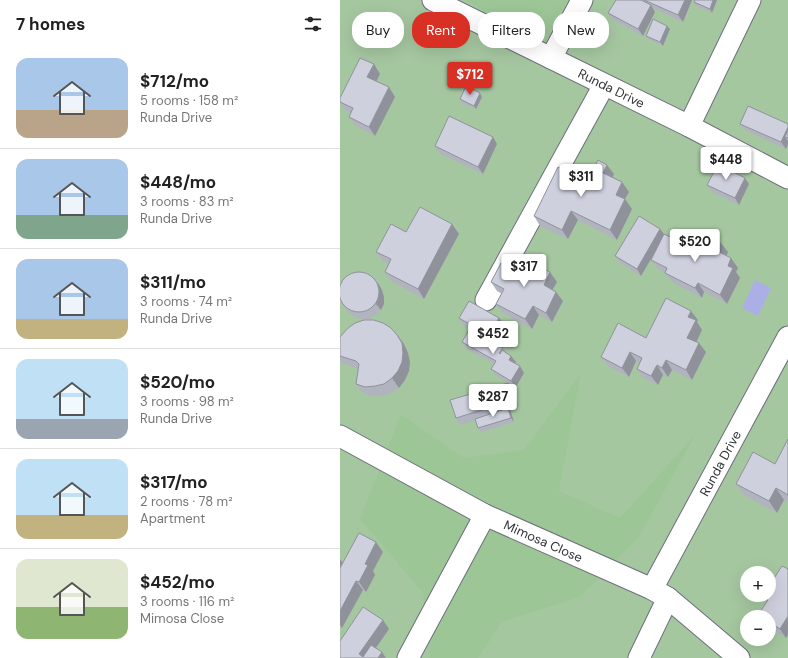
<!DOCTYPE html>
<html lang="en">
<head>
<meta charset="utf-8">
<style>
  :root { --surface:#fff; --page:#f2f2f2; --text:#222; --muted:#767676; --line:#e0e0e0; --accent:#d93025 }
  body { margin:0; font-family:"DM Sans",sans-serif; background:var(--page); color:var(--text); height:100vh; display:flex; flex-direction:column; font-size:15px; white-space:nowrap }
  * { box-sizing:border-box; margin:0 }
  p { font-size:13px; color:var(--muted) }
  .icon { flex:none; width:22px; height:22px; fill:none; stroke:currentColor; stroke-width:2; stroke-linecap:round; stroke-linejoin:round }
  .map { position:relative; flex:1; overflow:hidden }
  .panel { display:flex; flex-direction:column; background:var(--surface); width:340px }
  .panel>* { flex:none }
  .hud { position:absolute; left:12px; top:12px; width:376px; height:36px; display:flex; gap:8px }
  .fabs { position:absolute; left:400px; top:566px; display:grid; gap:8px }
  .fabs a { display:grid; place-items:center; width:36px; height:36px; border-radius:50%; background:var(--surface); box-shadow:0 4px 16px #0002; font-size:20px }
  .price { position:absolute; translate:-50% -34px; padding:0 9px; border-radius:4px; background:#fff; color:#222; font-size:13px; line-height:26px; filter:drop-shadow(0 1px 2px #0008) }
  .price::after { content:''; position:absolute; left:50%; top:24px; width:12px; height:9px; margin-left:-6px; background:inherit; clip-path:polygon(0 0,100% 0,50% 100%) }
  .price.selected { background:var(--accent); color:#fff }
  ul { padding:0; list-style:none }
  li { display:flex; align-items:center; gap:12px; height:100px; padding:0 16px }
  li+li { border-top:1px solid var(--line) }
  li span { display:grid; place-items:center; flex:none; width:112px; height:80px; border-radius:12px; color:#555 }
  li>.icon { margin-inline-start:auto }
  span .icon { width:48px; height:48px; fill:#fffc; stroke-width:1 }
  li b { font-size:17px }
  h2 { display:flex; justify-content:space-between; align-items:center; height:48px; padding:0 16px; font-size:17px }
  .pill { padding:0 14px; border-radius:16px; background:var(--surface); box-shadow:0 4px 16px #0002; font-size:14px; line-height:36px }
  .pill.selected { background:var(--accent); color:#fff }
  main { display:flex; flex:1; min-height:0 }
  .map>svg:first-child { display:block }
</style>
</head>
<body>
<main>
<section class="panel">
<h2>7 homes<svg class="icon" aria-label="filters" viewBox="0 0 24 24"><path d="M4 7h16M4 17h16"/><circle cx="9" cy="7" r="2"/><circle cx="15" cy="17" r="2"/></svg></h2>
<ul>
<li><span style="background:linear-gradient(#a9c7e8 65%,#b9a48a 0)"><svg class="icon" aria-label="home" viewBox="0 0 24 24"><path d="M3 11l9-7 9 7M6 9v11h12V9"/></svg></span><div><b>$712/mo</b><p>5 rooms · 158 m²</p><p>Runda Drive</p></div></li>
<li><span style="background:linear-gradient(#a9c7e8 70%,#7fa58c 0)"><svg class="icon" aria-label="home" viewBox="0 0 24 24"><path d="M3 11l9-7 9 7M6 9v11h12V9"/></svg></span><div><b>$448/mo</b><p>3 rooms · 83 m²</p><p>Runda Drive</p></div></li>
<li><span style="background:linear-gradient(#a9c7e8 75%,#c2b280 0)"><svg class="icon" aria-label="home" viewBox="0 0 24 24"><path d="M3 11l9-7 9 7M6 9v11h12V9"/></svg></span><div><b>$311/mo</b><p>3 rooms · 74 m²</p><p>Runda Drive</p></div></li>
<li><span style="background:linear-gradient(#bfe0f5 75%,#9aa5b1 0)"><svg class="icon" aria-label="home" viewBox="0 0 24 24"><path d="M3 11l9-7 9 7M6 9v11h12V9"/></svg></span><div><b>$520/mo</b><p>3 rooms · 98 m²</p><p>Runda Drive</p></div></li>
<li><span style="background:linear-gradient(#bfe0f5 70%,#c2b280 0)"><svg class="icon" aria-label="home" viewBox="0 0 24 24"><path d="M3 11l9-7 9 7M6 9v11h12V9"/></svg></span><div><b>$317/mo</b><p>2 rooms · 78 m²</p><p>Apartment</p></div></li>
<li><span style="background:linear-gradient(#dfe7d0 60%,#8fb573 0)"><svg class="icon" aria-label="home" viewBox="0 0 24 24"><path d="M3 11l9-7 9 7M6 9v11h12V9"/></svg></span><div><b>$452/mo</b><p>3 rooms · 116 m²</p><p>Mimosa Close</p></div></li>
</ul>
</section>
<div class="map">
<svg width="448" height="658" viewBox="0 0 448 658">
  <rect width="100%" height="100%" fill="#e9eaf9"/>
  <!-- green -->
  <path fill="#a5c7a0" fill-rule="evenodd" d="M0,0H448V658H0ZM407,573H429V595H407ZM407,617H429V639H407Z"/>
  <!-- forest -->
  <g fill="#9dc697">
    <path d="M125,0H228L213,23L207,43L138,8Z"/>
    <path d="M241,373L219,491L280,518L355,435L299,537L240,597L162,622L138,658H90L83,593L20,519L61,414L124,458L184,450Z"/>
  </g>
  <!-- water -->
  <path fill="#abafe6" d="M415,280L431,288L418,316L402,308Z"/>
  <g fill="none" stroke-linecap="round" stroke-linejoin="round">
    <!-- minor casing -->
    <g stroke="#6d6f7b" stroke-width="23">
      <g id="minor">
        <path id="s1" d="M93,0L349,126L448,178"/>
        <path d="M211,58L242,0"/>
        <path d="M349,126L410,0"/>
        <path d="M146,300L264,85"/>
        <path id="s2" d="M0,436L145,515L312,589L328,598L399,658"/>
        <path id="s3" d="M312,589L448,337"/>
        <path d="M68,658L145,515"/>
        <path d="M299,658L328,598"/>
      </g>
    </g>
    <!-- minor -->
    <use href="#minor" stroke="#fff" stroke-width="21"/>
  </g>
  <!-- wall -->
  <g fill="#b1b3bf">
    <path d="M276,0H352L343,22L313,8L315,12L303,36L273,20L268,13Z"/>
    <path d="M377,0L372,13L356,6L354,2Z"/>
    <path d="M330,29L323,46L308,39L306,36Z"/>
    <path d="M34,64L40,74L36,81L49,87L55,97L35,136L16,126L9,117L11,113L5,110L0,103V98Z"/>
    <path d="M142,97L136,109L122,103L120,99Z"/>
    <path d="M400,124H448V144L446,149L405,130Z"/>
    <path d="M157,144L143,174L99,153L95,146Z"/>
    <path d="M274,174L272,177L289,192L285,199L292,209L277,240L238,220L228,239L200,226L194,216Z"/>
    <path d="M409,184L399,205L372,192L367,185Z"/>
    <path d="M112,224L119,234L84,299L51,281L45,272L49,264L43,261L36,252L66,232Z"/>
    <path d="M320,229L324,234L355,249L381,243L388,252L386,256L398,268L396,272L400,278L387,304L364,292L362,298L332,282L325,273L318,269L311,260L313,256L301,276L280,263L275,256Z"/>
    <path d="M174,270L210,272L217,282L212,290L216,292L223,301L212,322L199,315L192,329L163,313L156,304L162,294L157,291L151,282Z"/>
    <path d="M34,277L42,290L44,297V304L41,310L36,315L29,319H22L15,317L9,313L4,307Z"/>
    <path d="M119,318H159L164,324L154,342L123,325Z"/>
    <path d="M358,320L357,322L362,330L356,342L366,352L352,380L332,370L328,377L323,375L318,385L303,378L297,369L299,363L296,361L289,377L268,366L261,357L306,338Z"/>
    <path d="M176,334L178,337L172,348L160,342L158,339Z"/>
    <path d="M57,335L64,344L68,353L70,362L69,371L65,380L59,388L51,393L41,396H32L23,393L16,384L18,369L2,363L0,360V337Z"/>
    <path d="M122,342L163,348L166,352L171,356L176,362L175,364L180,366L184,373L176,387L168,383L173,389L178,407L169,410L171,412L174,422L141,432L138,428L136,420L120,425L116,418L168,383L156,376L151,369L154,364L127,349Z"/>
    <path d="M448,439V502L444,500L437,513L404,495L396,484L435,464Z"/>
    <path d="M43,552L33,571L35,575L26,592L23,590L2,628L0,627V559L3,563Z"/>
    <path d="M429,595L446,638L429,627V617H420L418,615L426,603L422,597Z"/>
  </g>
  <!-- shaded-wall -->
  <g fill="#90929b">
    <path d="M345,0H352L343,22L338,15Z"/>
    <path d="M373,0H377L372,13L370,9Z"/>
    <path d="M311,5L315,12L303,36L298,29Z"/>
    <path d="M327,26L330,29L323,46L320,42Z"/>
    <path d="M34,64L40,74L34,86L27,77Z"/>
    <path d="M49,87L55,97L35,136L29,127Z"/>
    <path d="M140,93L142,97L136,109L134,106Z"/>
    <path d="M448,127V138L445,137L448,141V144L446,149L441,142Z"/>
    <path d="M153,137L157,144L143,174L138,167Z"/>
    <path d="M267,165L274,174L270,183L263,173Z"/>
    <path d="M405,178L409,184L399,205L395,198Z"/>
    <path d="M282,182L289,192L282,204L276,195Z"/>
    <path d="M285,199L292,209L277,240L270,230Z"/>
    <path d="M231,211L238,220L228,239L222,230Z"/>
    <path d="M112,224L119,234L84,299L78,289Z"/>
    <path d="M320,229L325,235L301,276L297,269Z"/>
    <path d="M381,243L388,252L384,261L377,251Z"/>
    <path d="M391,258L398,268L396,272L400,278L387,304L380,295L388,266Z"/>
    <path d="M210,272L217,282L210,294L204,285Z"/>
    <path d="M38,283L42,290L44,297V304L41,310L36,304Z"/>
    <path d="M358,283L364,292L362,298L355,288Z"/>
    <path d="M216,292L223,301L212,322L206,313Z"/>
    <path d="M193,306L199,315L192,329L185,319Z"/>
    <path d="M351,311L358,320L357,322L362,330L354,347L347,338L348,317Z"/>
    <path d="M159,318L164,324L154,342L149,335Z"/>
    <path d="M176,334L178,337L172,348L170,345Z"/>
    <path d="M57,335L64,344L68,353L70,362L69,371L65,380L59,388L52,378Z"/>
    <path d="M359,343L366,352L352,380L346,370Z"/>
    <path d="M290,352L296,361L289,377L282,368Z"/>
    <path d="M171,356L176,362L173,367L169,360Z"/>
    <path d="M326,360L332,370L328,377L322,368Z"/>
    <path d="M317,365L323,375L318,385L311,376Z"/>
    <path d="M180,366L184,373L176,387L171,381Z"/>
    <path d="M168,383L173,389L178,407L174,400Z"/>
    <path d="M168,408L171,412L174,422L171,418Z"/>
    <path d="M436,488L444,500L437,513L429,501Z"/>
    <path d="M36,542L43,552L33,571L35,575L26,592L19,582L25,564Z"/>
    <path d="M0,559L5,566L0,576Z"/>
    <path d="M16,581L23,590L2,628L0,625V611Z"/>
    <path d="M448,616V635L446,638L440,629Z"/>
    <path d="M43,620L49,629L29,658H22L19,654Z"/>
    <path d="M42,652L46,658H38Z"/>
  </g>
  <!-- building -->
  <g fill="#ced0de" stroke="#90929b">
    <path d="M276,0H301L311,5L298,29L268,13Z"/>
    <path d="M304,0H345L338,15Z"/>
    <path d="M355,0H373L370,9L354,2Z"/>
    <path d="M313,19L327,26L320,42L306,36Z"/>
    <path d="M20,58L34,64L27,77L49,87L29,127L9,117L13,108L0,102V98Z"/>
    <path d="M126,86L140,93L134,106L120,99Z"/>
    <path d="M408,106L448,124V127L441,142L400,124Z"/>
    <path d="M109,116L153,137L138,167L95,146Z"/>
    <path d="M448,130V138L445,137Z"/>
    <path d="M258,160L267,165L263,173L282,182L276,195L285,199L270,230L231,211L222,230L194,216L218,167L247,181Z"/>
    <path d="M378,164L405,178L395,198L367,185Z"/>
    <path d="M80,207L112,224L78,289L45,272L51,259L36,252L51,224L66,232Z"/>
    <path d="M299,216L320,229L297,269L275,256Z"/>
    <path d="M324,234L355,249L362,234L381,243L377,251L391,258L388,266L393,268L380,295L358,283L355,288L325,273L327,268L311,260Z"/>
    <path d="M181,257L210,272L204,285L216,292L206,313L193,306L185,319L156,304L164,289L151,282L161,263L174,270Z"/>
    <circle cx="19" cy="292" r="20"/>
    <path d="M326,298L351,311L348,317L356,320L347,338L359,343L346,370L326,360L322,368L317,365L311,376L297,369L302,358L290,352L282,368L261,357L278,323L306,338Z"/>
    <path d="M129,301L159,318L149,335L119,318Z"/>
    <path d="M24,320H34L43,323L51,328L57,335L62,343L63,353L62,362L58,371L52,378L44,384L35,386L25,387L16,384L19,364L16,361L0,356V337L1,336L7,329L15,323Z"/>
    <path d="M164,327L176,334L170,345L158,339Z"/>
    <path d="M129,330L163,348L159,353L160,354L162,350L171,356L169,360L180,366L171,381L151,369L156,361L122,342Z"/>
    <path d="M168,383L174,400L116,418L110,400Z"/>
    <path d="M168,408L171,418L138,428L135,419Z"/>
    <path d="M448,439V495L436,488L429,501L396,484L413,452L435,464Z"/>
    <path d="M19,533L36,542L25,564L28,565L19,582L16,581L0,611V568Z"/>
    <path d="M442,566L448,569V616L440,629L429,622V617H421L418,615L428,600L422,597L423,595H429V586Z"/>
    <path d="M23,607L43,620L19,654L23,657L31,645L42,652L38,658H0V641Z"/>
  </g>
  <g text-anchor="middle" stroke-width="3.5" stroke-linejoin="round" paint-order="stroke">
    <!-- street labels -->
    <g font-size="13" fill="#313237" stroke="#fff">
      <text dy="5" stroke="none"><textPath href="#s1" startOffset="199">Runda Drive</textPath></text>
      <text dy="5" stroke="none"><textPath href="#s3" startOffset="143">Runda Drive</textPath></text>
      <text dy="5" stroke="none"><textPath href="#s2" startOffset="229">Mimosa Close</textPath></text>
    </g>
  </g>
</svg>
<div class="fabs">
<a>+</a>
<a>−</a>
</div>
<b class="price selected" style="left:130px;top:96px">$712</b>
<b class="price" style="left:386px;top:181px">$448</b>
<b class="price" style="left:241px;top:198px">$311</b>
<b class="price" style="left:355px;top:263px">$520</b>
<b class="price" style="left:184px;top:288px">$317</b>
<b class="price" style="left:153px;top:355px">$452</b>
<b class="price" style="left:153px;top:418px">$287</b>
<div class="hud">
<a class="pill">Buy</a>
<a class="pill selected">Rent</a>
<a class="pill">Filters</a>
<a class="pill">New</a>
</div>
</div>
</main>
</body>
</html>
